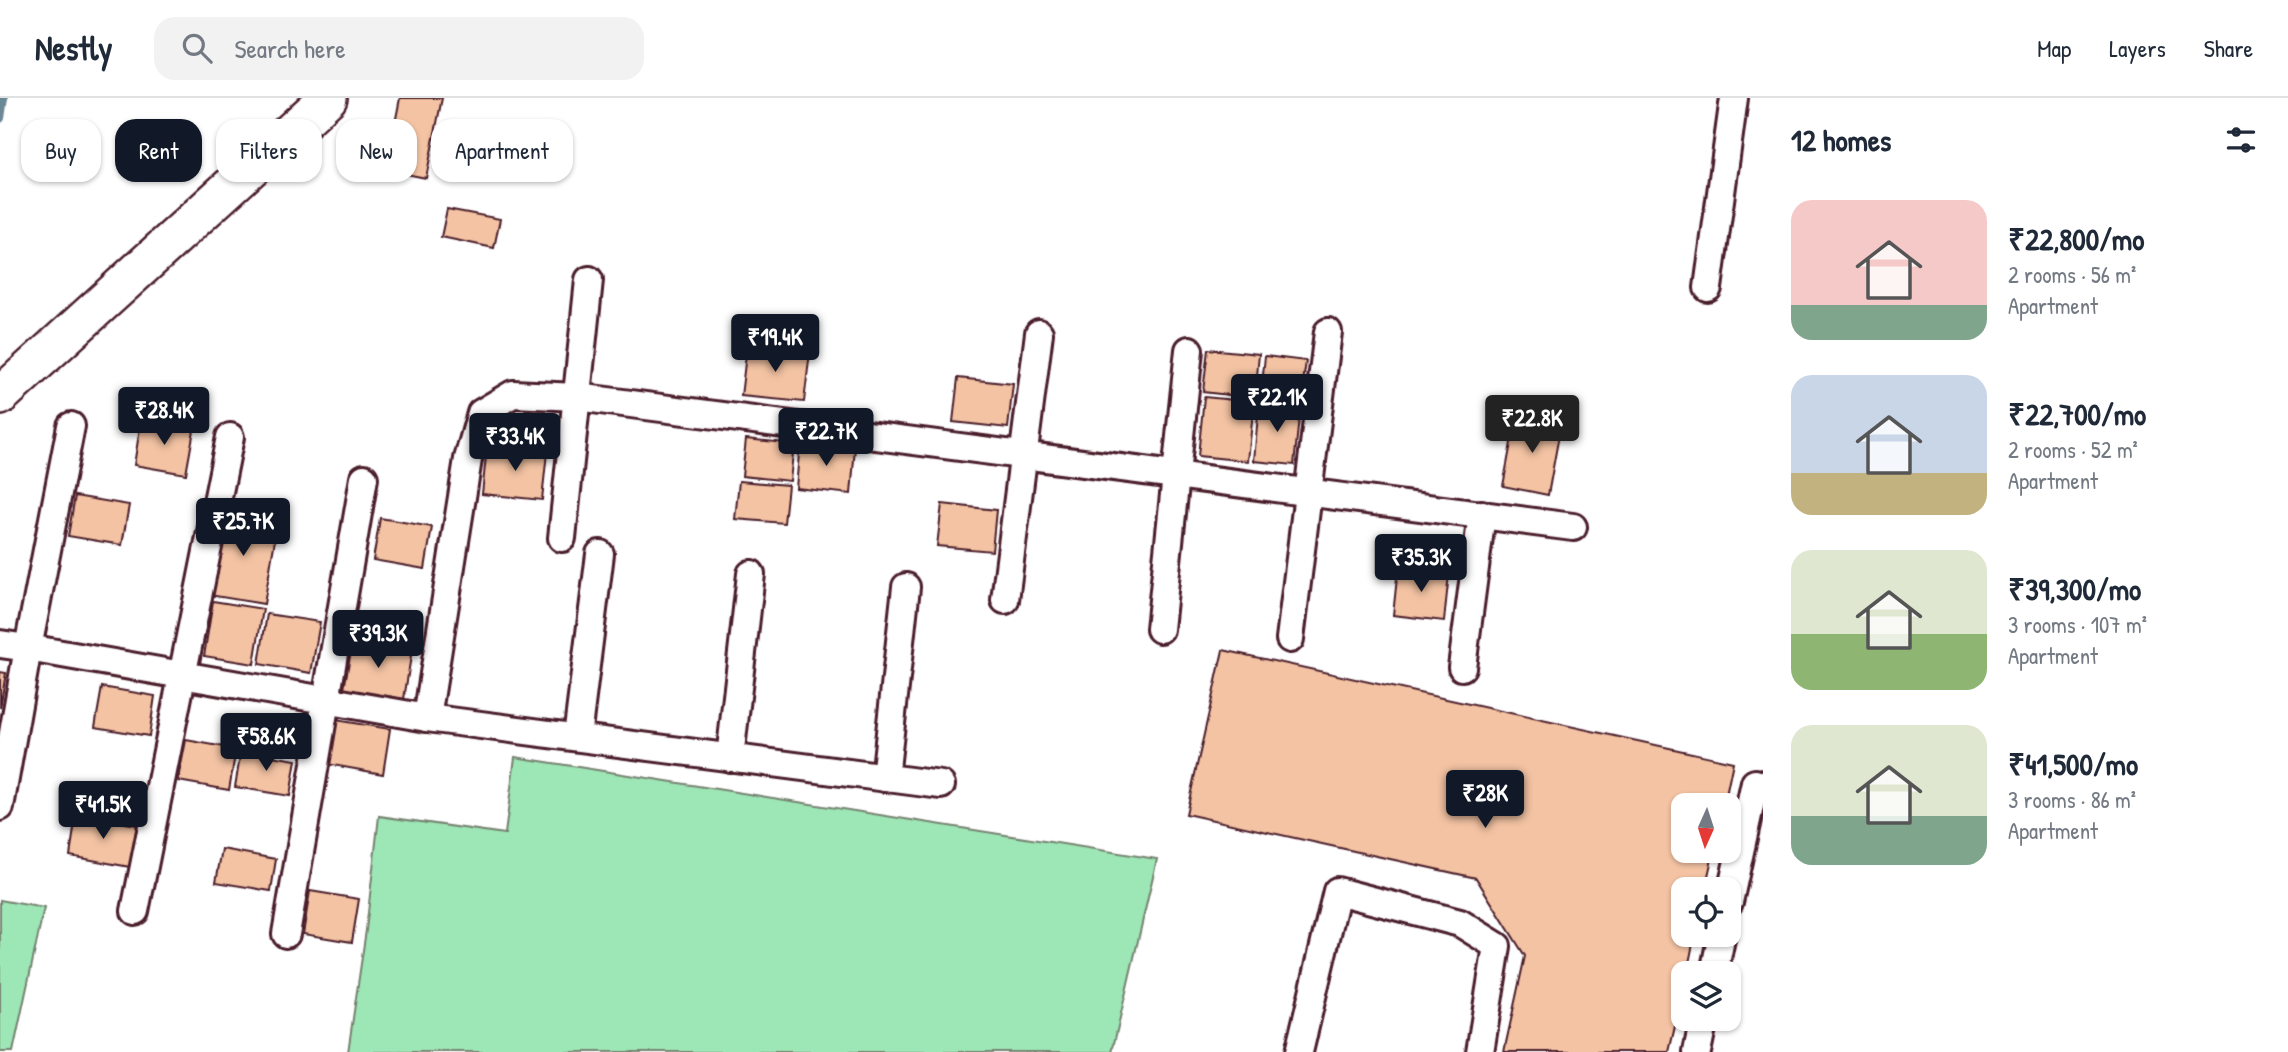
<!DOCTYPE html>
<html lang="en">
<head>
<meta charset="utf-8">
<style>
  :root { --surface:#fff; --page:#f2f2f3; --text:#1f2937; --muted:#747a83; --line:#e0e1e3; --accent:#111827 }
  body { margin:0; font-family:"Patrick Hand",sans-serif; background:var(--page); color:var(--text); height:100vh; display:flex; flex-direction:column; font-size:26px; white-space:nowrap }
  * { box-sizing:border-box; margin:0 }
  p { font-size:23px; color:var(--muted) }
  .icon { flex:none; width:38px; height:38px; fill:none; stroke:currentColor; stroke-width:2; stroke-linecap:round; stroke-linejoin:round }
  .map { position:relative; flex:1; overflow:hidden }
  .side { display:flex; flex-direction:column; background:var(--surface); width:525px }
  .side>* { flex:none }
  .top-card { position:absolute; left:21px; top:21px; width:665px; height:63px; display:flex; gap:14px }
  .needle { width:46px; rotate:183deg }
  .controls { position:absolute; left:1671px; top:695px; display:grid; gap:14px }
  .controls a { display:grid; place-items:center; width:70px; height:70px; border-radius:14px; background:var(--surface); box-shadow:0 2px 5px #0004; font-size:35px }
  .price { position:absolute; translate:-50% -60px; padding:0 16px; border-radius:7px; background:var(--accent); color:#fff; font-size:23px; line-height:46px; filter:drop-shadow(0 2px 4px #0008) }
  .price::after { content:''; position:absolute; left:50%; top:42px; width:21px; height:16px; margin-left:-10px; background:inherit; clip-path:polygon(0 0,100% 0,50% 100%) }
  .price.on { background:#222; color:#fff }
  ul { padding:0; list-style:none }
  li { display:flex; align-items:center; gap:21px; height:175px; padding:0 28px }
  li span { display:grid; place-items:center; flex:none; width:196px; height:140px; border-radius:21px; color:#555 }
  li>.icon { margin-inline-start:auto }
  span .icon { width:84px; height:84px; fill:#fffc; stroke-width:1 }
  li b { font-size:30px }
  h2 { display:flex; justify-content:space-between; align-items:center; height:84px; padding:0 28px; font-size:30px }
  .pill { padding:0 24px; border-radius:21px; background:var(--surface); box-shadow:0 2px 5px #0004; font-size:24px; line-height:63px }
  .pill.on { background:var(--accent); color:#fff }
  header { display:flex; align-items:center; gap:42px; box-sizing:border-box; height:98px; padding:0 35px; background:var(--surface); border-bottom:2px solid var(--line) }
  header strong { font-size:33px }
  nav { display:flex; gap:38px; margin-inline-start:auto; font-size:24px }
  .search { width:490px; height:63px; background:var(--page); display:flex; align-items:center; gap:18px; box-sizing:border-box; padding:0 24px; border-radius:21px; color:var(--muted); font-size:26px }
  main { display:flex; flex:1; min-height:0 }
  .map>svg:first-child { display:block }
</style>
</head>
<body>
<header>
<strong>Nestly</strong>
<div class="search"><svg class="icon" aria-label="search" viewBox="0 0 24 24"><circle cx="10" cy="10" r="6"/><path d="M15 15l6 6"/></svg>Search here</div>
<nav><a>Map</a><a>Layers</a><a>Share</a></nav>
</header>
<main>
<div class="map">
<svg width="1763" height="954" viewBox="0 0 1763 954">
  <rect width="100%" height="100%" fill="#fff"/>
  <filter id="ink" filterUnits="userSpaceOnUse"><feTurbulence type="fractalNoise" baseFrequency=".0143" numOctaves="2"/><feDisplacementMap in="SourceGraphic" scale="14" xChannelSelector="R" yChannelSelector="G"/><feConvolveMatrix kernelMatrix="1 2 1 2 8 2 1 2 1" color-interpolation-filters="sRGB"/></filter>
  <g filter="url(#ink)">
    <!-- green -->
    <g fill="#9de6b5" stroke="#748270" stroke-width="2">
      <path d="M515,659L1157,761L1112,954H348L366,832L379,718L505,736Z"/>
      <path d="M0,802L44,810L13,954H0Z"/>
    </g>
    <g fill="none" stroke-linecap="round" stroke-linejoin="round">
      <!-- stream -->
      <path stroke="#6a8895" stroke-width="10" d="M0,20L3,0"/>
    </g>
    <!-- building -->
    <g fill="#f3c3a3" stroke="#4a1f2b" stroke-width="2">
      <path d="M400,0H442L426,80L386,72Z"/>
      <path d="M447,111L500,121L494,150L441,139Z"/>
      <path d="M747,248L810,254L804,304L741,298Z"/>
      <path d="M1208,251L1259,256L1255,300L1203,294Z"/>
      <path d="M1265,258L1306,263L1301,300L1261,296Z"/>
      <path d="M958,280L1013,286L1008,330L953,324Z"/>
      <path d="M1204,299L1254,304L1248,363L1198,358Z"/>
      <path d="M1259,305L1300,310L1294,367L1254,363Z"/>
      <path d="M1516,318L1561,326L1548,397L1503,388Z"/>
      <path d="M141,323L194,332L186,376L134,367Z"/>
      <path d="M746,341L794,346L790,383L742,378Z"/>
      <path d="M800,344L855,350L851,396L796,390Z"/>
      <path d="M487,349L547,354L542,402L482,396Z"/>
      <path d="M739,383L788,387L784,425L735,421Z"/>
      <path d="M75,398L129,407L122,447L68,438Z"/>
      <path d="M942,406L996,412L992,453L937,448Z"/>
      <path d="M223,414L278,424L264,506L209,497Z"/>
      <path d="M380,420L432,429L425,471L373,462Z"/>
      <path d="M1398,470L1449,476L1444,523L1393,517Z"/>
      <path d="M213,503L263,511L254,566L204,558Z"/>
      <path d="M267,516L320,524L311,575L259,566Z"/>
      <path d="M353,542L412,552L404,601L344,591Z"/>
      <path d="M1223,552L1733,664L1724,707H1684V752H1714L1705,791H1684V836H1695L1687,875H1684V890L1669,954H1504L1525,858L1476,780L1186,716Z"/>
      <path d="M0,574L6,575L0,610Z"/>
      <path d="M102,589L155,598L149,638L95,629Z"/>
      <path d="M335,622L390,631L383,676L327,666Z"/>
      <path d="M186,642L236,651L229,692L178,683Z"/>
      <path d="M241,653L296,662L290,698L235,689Z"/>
      <path d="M76,717L137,727L130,769L70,758Z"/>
      <path d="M222,751L276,761L271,793L216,784Z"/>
      <path d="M310,793L359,801L352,844L303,836Z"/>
    </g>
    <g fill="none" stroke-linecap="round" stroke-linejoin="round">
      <!-- street casing -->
      <g stroke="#4a1f2b" stroke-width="32">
        <g id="street">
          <path d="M1708,190L1734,0"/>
          <path d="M562,440L589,182"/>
          <path d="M1005,502L1039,235"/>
          <path d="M1160,531L1189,252"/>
          <path d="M1290,541L1328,234"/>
          <path d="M0,546L28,550L71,328"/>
          <path d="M1462,569L1482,416"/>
          <path d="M427,620L941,687"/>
          <path d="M577,639L600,456"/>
          <path d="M730,660L751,476"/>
          <path d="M885,680L906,489"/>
          <path d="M0,709L28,550L427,620L468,361L481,315L513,296L577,299L1573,429"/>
          <path d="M1729,804L1755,685"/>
          <path d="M135,813L230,339"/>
          <path d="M286,836L364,380"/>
          <path d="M1714,875L1722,836"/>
          <path d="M1299,954L1337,793L1460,825L1497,848L1480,954"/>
          <path d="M1697,954L1704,920"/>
        </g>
      </g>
      <!-- secondary casing -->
      <g stroke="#4a1f2b" stroke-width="42">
        <path id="secondary" d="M0,298L328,0"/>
      </g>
      <!-- street -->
      <use href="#street" stroke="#fff" stroke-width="26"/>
      <!-- secondary -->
      <use href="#secondary" stroke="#fff" stroke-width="37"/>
    </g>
  </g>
</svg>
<div class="controls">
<a><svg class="needle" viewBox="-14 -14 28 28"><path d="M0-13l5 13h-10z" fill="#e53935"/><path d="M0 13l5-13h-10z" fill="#747a83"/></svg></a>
<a><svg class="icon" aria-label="locate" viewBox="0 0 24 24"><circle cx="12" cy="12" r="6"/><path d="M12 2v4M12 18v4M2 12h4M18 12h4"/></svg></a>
<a><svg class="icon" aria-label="layers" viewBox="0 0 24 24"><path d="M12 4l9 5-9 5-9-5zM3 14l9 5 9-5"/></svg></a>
</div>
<b class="price" style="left:775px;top:276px">₹19.4K</b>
<b class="price" style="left:1277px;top:336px">₹22.1K</b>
<b class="price" style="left:164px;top:349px">₹28.4K</b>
<b class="price on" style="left:1532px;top:357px">₹22.8K</b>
<b class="price" style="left:826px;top:370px">₹22.7K</b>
<b class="price" style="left:515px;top:375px">₹33.4K</b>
<b class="price" style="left:243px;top:460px">₹25.7K</b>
<b class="price" style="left:1421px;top:496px">₹35.3K</b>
<b class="price" style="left:378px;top:572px">₹39.3K</b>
<b class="price" style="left:266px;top:675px">₹58.6K</b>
<b class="price" style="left:1485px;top:732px">₹28K</b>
<b class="price" style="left:103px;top:743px">₹41.5K</b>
<div class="top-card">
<a class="pill">Buy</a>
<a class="pill on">Rent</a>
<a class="pill">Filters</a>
<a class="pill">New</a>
<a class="pill">Apartment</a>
</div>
</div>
<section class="side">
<h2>12 homes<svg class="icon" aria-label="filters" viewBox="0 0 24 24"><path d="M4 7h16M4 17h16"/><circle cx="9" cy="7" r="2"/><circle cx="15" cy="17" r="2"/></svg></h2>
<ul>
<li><span style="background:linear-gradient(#f6c9c9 75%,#7fa58c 0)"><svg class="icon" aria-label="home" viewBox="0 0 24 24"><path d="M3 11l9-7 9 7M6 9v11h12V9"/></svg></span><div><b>₹22,800/mo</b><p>2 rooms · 56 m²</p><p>Apartment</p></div></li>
<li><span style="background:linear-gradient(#c9d6e8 70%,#c2b280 0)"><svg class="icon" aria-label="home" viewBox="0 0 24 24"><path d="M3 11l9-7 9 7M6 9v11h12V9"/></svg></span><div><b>₹22,700/mo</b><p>2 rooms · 52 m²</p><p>Apartment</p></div></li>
<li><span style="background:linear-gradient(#dfe7d0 60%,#8fb573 0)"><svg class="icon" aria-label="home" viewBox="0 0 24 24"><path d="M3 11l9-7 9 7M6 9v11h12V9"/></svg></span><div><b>₹39,300/mo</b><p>3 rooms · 107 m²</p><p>Apartment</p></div></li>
<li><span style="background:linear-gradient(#dfe7d0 65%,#7fa58c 0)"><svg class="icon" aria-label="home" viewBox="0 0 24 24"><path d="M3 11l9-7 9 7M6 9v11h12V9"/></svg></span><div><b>₹41,500/mo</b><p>3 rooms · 86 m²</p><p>Apartment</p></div></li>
</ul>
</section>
</main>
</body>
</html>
